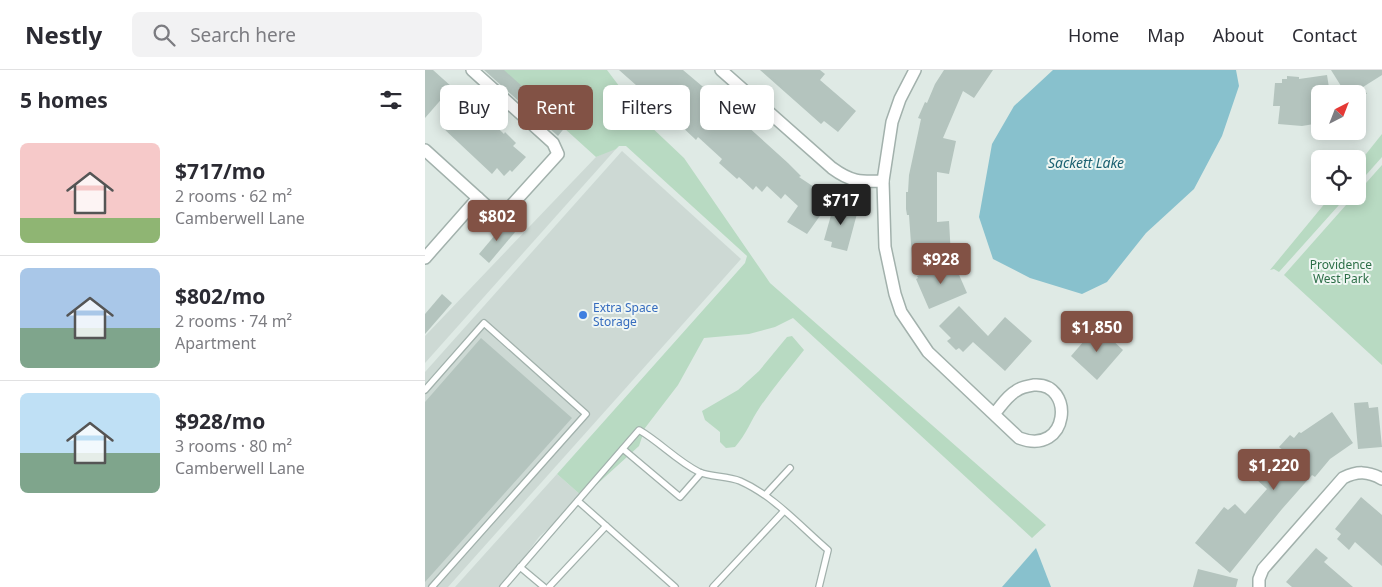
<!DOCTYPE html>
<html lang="en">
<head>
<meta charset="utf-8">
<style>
  :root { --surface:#fff; --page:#f2f2f3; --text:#2b2b33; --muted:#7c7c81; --line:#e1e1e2; --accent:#825245 }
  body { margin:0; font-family:"Noto Sans",sans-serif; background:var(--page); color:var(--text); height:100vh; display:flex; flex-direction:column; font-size:19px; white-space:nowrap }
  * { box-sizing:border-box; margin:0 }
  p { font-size:16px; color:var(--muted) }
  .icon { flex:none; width:28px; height:28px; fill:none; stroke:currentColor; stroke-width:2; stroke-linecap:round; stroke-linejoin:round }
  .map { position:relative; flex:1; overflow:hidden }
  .sheet { display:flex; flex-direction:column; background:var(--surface); width:425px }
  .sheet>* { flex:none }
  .banner { position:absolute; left:15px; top:15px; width:475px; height:45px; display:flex; gap:10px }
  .needle { width:32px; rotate:42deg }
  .buttons { position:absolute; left:886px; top:15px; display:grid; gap:10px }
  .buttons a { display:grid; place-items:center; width:55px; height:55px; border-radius:8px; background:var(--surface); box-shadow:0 2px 12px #0003; font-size:25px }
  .price { position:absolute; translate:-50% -42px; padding:0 11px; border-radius:5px; background:var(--accent); color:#fff; font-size:16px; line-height:32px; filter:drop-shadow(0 1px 2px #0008) }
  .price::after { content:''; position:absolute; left:50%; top:30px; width:15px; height:11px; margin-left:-8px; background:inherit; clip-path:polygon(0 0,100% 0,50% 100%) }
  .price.active { background:#222; color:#fff }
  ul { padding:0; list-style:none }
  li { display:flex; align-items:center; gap:15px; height:125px; padding:0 20px }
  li+li { border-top:1px solid var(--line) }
  li span { display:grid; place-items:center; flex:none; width:140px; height:100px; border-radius:8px; color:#555 }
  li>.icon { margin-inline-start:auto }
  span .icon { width:60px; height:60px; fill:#fffc; stroke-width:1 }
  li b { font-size:21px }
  h2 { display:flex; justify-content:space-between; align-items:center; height:60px; padding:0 20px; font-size:21px }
  .chip { padding:0 18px; border-radius:8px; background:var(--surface); box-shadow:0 2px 12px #0003; font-size:18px; line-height:45px }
  .chip.active { background:var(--accent); color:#fff }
  header { display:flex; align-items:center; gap:30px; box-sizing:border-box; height:70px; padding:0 25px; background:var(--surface); border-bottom:1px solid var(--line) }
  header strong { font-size:24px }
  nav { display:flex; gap:28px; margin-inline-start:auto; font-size:18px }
  .search { width:350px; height:45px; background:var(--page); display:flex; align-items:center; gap:12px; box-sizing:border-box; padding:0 18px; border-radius:8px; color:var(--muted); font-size:19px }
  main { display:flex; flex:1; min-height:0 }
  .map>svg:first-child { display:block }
</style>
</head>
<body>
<header>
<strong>Nestly</strong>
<div class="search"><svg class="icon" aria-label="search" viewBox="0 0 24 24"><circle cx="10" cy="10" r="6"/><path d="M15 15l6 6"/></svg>Search here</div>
<nav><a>Home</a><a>Map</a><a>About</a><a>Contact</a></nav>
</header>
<main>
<section class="sheet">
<h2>5 homes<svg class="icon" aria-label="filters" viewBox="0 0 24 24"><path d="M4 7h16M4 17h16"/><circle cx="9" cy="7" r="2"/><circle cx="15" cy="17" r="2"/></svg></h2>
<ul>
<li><span style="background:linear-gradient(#f6c9c9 75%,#8fb573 0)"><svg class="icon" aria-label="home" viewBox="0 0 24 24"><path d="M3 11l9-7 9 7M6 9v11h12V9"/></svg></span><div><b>$717/mo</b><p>2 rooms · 62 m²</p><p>Camberwell Lane</p></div></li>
<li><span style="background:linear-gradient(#a9c7e8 60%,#7fa58c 0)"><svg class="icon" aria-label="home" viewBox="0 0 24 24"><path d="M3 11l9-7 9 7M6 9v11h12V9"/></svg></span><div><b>$802/mo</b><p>2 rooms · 74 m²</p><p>Apartment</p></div></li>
<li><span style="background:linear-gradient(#bfe0f5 60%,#7fa58c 0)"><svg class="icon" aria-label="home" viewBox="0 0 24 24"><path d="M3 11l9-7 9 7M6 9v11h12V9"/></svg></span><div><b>$928/mo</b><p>3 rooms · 80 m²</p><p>Camberwell Lane</p></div></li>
</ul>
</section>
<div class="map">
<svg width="957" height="517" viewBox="0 0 957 517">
  <rect width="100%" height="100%" fill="#dfeae5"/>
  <!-- built -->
  <g fill="#cdd9d4">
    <path d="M190,78L191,79L0,293V266L171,87Z"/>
    <path d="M197,81L316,189L23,517H0V302Z"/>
    <path d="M132,404L158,427L114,467L77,517H30Z"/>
  </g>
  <!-- green -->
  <g fill="#b8dac2">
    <path d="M75,0H182L222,53L259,88L345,213L621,455L607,468L368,248L350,257L324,264L279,268L253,315L220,358L214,376L158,427L132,404L320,193L322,186L201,76H194L191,79L171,87Z"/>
    <path d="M957,64V87L933,114V94Z"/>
    <path d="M957,95V295L859,205L929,126H932L933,122Z"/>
    <path d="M906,126H922L854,202L849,199L845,200Z"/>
    <path d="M367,266L379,280C364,299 349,317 335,337C326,350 321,365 310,377L301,378L295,372V362L280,350L277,341L313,320L334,301L362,267Z"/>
  </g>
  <!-- water -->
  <g fill="#88c1cd">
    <path d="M628,0H811L814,16L797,66L769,119L721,163L682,212L657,224L605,208L568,189L554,147L567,74L589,36Z"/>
    <path d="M611,478L626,517H577Z"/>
  </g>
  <!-- building -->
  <g fill="#b4c4be">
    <path d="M0,0H8L27,17L0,48Z"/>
    <path d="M59,0H79L141,56L133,66Z"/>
    <path d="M194,0H258L290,27L363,93L376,106L374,107L407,129L382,164L362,152L373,136L360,124L356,129L342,116L337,122L331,116L328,120L314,107L312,109L294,93L297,89L273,67L271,70L253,53L259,47L235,25L229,31Z"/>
    <path d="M335,0H395L400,4L395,10L431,41L413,62L399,51L396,54Z"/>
    <path d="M519,0H568L549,28L538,21L518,68L531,71L524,104L512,102V152L524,151L526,186L487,188L484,145H482L481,139V122H483L484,105L496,49L493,48L500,32L502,33L510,14Z"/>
    <path d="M906,0H957V5L938,17L942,24H921Z"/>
    <path d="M902,5L905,24H895V53L877,56L853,54L855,36H848L850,13H857V9H862V6L874,7V9Z"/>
    <path d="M44,30L79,64L80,62L91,73L88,76L101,87L87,102L85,100L79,106L72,98L67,104L18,58Z"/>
    <path d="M410,131L424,135V138L433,140L422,181L406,177L407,172L399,170Z"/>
    <path d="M81,152L91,161L64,193L54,184Z"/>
    <path d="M528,191L542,223L504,239L491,209L493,208L492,206Z"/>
    <path d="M17,224L27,233L0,264V244Z"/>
    <path d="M534,236L563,266L580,247L607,271L580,301L548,272L538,282L534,278L531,280L522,271L526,268L514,256Z"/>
    <path d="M672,256L698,280L672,310L646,286Z"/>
    <path d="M56,268L147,348L0,512V332Z"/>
    <path d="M943,332L944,338L953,337L957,377L933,379L929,333Z"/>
    <path d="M907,342L928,373L905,389L890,407L887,405L857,439L805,503L770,473L799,437L803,440L810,434L820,444L842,419L831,409L858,380L854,377L865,365L869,368L874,362L876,363Z"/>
    <path d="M936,427L957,445V496L930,472L924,480L912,469L916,464L910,459Z"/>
    <path d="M891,478L903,488L899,492L928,517H867L861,512Z"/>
    <path d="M773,499L813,509L811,517H768Z"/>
  </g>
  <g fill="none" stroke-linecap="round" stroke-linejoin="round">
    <!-- lane casing -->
    <g stroke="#a2b1ac" stroke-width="8">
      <g id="lane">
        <path d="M0,320L59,253L161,344L7,517"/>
        <path d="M198,379L255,427L276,403"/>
        <path d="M341,424L365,398"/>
        <path d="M153,431L250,517"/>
        <path d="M95,497L119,517"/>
        <path d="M78,517L214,360C235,372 252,391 274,402C285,407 302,406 315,411C349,426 375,456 403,480L394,517"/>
        <path d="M124,517L181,456"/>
        <path d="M288,517L359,441"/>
      </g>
    </g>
    <!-- street casing -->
    <g stroke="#a2b1ac" stroke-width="14">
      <g id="street">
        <path d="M296,0L407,98C426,112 435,112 458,111"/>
        <path d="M490,0L475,29L467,52L458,111L460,177L470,224L476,242L503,282L594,368C645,387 650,312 609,315C603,316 596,317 591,321C582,326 576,336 570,343"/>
        <path d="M0,80L75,148L133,84L128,73L47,0"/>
        <path d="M0,188L53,128"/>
        <path d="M834,517V509L838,499L918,408C932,401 943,401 957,409"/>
      </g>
    </g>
    <!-- lane -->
    <use href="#lane" stroke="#fff" stroke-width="5.5"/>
    <!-- street -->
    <use href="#street" stroke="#fff" stroke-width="11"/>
  </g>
  <!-- markers -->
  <circle fill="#3f7fe0" stroke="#eff6f3" stroke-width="2" cx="158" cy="245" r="5"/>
  <g text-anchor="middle" stroke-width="4" stroke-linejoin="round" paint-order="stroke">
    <!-- park labels -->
    <g font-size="12" fill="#2c6e47" stroke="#eff6f3">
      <text x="916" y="199">Providence<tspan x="916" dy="14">West Park</tspan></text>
    </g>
    <!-- shop labels -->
    <g font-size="12" fill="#366cbe" stroke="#eff6f3" text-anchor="start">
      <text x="168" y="242">Extra Space<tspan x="168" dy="14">Storage</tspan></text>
    </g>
    <!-- water labels -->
    <g font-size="14" font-style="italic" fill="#1d6272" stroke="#eff6f3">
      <text x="661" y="98">Sackett Lake</text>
    </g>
  </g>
</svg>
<div class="buttons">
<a><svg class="needle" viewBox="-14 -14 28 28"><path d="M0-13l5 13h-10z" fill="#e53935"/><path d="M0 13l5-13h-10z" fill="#7c7c81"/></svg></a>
<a><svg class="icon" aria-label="locate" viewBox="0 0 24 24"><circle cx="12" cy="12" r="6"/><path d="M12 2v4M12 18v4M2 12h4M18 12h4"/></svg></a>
</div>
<b class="price active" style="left:416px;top:156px">$717</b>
<b class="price" style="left:72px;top:172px">$802</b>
<b class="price" style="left:516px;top:215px">$928</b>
<b class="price" style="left:672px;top:283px">$1,850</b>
<b class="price" style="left:849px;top:421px">$1,220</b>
<div class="banner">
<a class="chip">Buy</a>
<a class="chip active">Rent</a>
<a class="chip">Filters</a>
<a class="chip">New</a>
</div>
</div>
</main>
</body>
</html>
